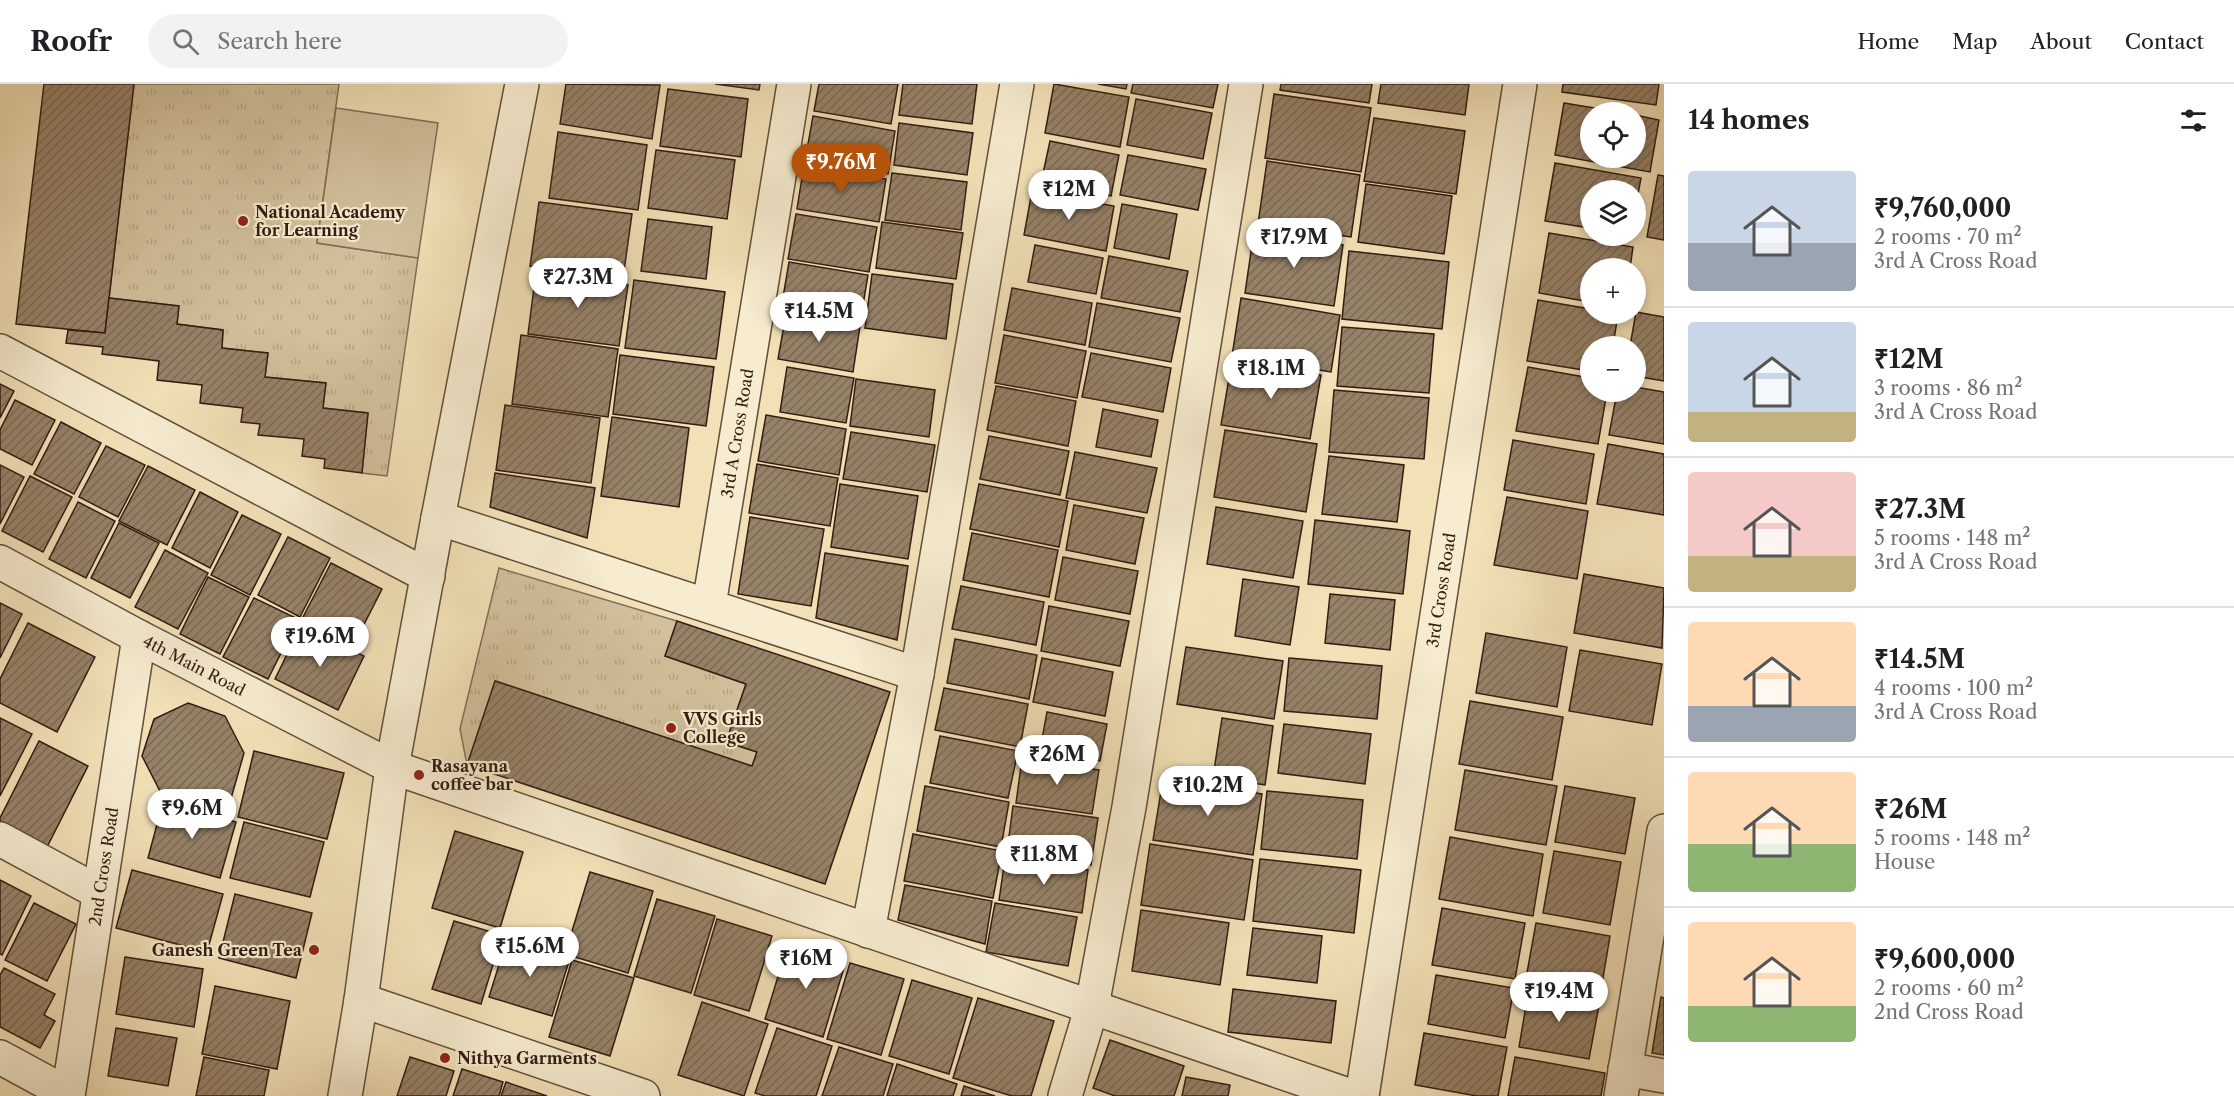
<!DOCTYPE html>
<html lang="en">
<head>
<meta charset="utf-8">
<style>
  :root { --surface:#fff; --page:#f2f2f2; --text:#202124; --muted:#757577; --line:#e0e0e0; --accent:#b45309 }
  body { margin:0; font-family:"Libre Caslon Text",serif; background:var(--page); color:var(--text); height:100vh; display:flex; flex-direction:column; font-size:22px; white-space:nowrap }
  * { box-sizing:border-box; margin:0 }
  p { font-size:20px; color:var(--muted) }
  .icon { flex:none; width:33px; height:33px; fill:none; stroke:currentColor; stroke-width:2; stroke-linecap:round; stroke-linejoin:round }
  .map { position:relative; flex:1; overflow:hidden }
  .side { display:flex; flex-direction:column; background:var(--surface); width:570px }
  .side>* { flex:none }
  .buttons { position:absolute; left:1580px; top:18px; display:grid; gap:12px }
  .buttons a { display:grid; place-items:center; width:66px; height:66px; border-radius:50%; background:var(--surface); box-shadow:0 3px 9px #0003; font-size:30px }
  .price { position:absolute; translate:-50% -51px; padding:0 14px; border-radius:21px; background:#fff; color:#222; font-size:20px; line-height:39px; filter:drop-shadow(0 2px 3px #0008) }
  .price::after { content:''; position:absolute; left:50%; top:36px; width:18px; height:14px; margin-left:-9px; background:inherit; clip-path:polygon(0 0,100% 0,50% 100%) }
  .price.current { background:var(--accent); color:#fff }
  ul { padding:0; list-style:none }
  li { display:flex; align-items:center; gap:18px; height:150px; padding:0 24px }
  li+li { border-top:2px solid var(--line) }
  li span { display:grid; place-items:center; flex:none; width:168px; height:120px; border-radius:6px; color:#555 }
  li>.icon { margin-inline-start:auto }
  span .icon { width:72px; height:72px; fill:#fffc; stroke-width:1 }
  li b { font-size:26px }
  h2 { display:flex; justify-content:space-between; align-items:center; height:72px; padding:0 24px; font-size:26px }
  header { display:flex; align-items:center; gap:36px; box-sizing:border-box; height:84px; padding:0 30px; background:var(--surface); border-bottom:2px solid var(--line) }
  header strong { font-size:28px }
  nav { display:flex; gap:33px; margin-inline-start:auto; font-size:21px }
  .search { width:420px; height:54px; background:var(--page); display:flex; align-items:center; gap:15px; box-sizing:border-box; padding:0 21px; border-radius:33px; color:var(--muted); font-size:22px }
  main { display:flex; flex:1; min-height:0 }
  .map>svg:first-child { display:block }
</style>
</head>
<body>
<header>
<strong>Roofr</strong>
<div class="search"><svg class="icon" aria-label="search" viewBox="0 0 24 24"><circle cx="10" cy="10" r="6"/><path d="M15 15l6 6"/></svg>Search here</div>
<nav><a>Home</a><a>Map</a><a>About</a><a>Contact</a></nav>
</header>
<main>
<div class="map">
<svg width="1664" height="1012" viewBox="0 0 1664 1012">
  <defs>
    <pattern id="grass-tufts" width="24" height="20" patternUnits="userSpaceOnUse" patternTransform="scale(1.5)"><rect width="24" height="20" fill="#d1c09b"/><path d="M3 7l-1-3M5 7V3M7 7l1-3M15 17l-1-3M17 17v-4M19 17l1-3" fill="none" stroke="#b4a484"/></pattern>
    <pattern id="building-hatch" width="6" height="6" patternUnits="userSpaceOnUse" patternTransform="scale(1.5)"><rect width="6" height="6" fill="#968268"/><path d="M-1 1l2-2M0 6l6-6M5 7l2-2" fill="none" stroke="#7b6a54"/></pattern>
  </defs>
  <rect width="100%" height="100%" fill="#f2e1b7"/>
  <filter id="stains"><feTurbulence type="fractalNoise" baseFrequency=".00333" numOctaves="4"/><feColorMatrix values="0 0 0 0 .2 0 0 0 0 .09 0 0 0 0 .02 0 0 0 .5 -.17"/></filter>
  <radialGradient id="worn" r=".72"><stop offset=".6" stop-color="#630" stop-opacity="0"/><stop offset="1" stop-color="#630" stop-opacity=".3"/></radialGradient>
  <!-- grass -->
  <g fill="url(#grass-tufts)" stroke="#826e56" stroke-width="1.5">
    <path d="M134,0H339L317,159L418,174L387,392L362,389L368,329L323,324L326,299L265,293L268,269L222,264L223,246L177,240L179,222L109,214Z"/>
    <path d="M499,484L677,537L665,572L746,600L726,658L757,668L752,682L496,597L467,681L460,645Z"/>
  </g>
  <!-- pitch -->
  <path fill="#d1c09b" stroke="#826e56" stroke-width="1.5" d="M336,24L438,39L418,174L317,159Z"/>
  <!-- building -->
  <g fill="url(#building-hatch)" stroke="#321c12" stroke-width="1.5">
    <path d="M44,0H134L105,249L16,240Z"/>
    <path d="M566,0L660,1L652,55L560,40Z"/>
    <path d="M715,0H760L759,6Z"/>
    <path d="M819,0H898L891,40L814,27Z"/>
    <path d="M903,0H977L972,40L899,31Z"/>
    <path d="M1054,0L1129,13L1120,63L1045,49Z"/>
    <path d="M1098,0H1127L1126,5Z"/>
    <path d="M1133,0H1218L1213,24L1131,9Z"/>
    <path d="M1281,0H1372L1369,19L1280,6Z"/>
    <path d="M1381,0H1469L1465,31L1378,19Z"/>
    <path d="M1563,0H1659L1656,21L1562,8Z"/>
    <path d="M668,5L748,15L741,73L660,62Z"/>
    <path d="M1274,10L1371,24L1361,88L1265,74Z"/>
    <path d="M1136,15L1212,29L1203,75L1127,61Z"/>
    <path d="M1564,19L1619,28H1590V74H1635V31L1659,36L1650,88L1555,71Z"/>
    <path d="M813,32L895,47L888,90L805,77Z"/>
    <path d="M1374,34L1465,47L1456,110L1364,97Z"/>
    <path d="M899,39L973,49L967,91L894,81Z"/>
    <path d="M558,48L647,61L638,126L549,114Z"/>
    <path d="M1050,57L1119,71L1111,112L1041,99Z"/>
    <path d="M656,66L735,76L727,135L648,124Z"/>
    <path d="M1128,71L1206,85L1198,126L1120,111Z"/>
    <path d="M1267,77L1360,91L1351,153L1258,140Z"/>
    <path d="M1555,79L1641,94L1635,126V106H1590V144L1545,137Z"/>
    <path d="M804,81L886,95L879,138L797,125Z"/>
    <path d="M892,89L967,98L961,146L885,136Z"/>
    <path d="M1658,91L1664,92V156L1647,153Z"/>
    <path d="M1366,100L1452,112L1444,170L1358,158Z"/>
    <path d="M1032,107L1114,122L1106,167L1024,151Z"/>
    <path d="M539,118L632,130L623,194L530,182Z"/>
    <path d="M1122,120L1177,130L1169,175L1114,164Z"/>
    <path d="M796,130L877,143L869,188L788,175Z"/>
    <path d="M648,135L712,143L706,195L641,187Z"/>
    <path d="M882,138L963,149L956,195L876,184Z"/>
    <path d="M1254,147L1343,161L1334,222L1245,209Z"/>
    <path d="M1549,149L1633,163L1630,184H1590V218L1539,209Z"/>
    <path d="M1035,161L1103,174L1096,210L1028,198Z"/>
    <path d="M1349,167L1449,178L1442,245L1342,235Z"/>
    <path d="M1109,172L1188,187L1180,228L1101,214Z"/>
    <path d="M789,178L868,191L860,239L781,225Z"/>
    <path d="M536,188L628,201L619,262L528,250Z"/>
    <path d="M872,190L953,200L946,255L865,244Z"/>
    <path d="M634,196L725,208L716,275L625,264Z"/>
    <path d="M1012,204L1092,219L1085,261L1004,246Z"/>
    <path d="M109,214L179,222L177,240L223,246L222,264L268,269L265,293L326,299L323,324L368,329L362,389L324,384L325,375L302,372L304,355L258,351L260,340L241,338L243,324L200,319L202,301L157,296L159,277L102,270L103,263L66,259L68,246L105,249Z"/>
    <path d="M1241,214L1340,231L1331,288L1232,272Z"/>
    <path d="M1538,216L1590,225V230H1618L1613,262H1590V287L1527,277Z"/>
    <path d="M1097,219L1180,234L1171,278L1089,263Z"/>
    <path d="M1636,228L1664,233V297L1635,292V262H1630Z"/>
    <path d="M786,230L860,242L853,288L778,275Z"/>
    <path d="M1342,243L1434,250L1429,309L1337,302Z"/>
    <path d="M521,251L618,265L608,333L512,320Z"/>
    <path d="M1004,251L1086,267L1077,314L995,299Z"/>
    <path d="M1091,269L1171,284L1163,328L1082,313Z"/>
    <path d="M620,271L714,283L706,342L613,330Z"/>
    <path d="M1232,277L1321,291L1310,355L1221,341Z"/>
    <path d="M787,283L854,294L846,339L780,328Z"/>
    <path d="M1528,283L1590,294V308H1607L1598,360L1516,347Z"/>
    <path d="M856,295L935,306L929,353L850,342Z"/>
    <path d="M0,300L14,307L0,334Z"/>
    <path d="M996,302L1076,317L1068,362L987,346Z"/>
    <path d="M1635,303L1664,308V360L1609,351L1617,308H1635Z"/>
    <path d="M1334,306L1429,314L1424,375L1329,368Z"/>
    <path d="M15,316L55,336L32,381L0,365V346Z"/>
    <path d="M505,321L600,334L591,399L496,386Z"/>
    <path d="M1103,325L1158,336L1151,373L1096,363Z"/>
    <path d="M766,331L846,345L839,391L758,377Z"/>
    <path d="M612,333L689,344L679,423L601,412Z"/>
    <path d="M61,338L101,359L74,410L34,390Z"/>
    <path d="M1225,346L1317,360L1306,428L1214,413Z"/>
    <path d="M851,348L935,361L927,408L843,395Z"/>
    <path d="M989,352L1069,367L1060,411L980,395Z"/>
    <path d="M1513,356L1594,370L1586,420L1504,406Z"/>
    <path d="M1608,360L1664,370V431L1597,420Z"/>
    <path d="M106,362L145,381L118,433L79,413Z"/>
    <path d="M1075,368L1157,384L1147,429L1066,414Z"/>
    <path d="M1329,372L1404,381L1397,438L1322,430Z"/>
    <path d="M757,380L838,394L830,442L749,429Z"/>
    <path d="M0,381L24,393L0,440Z"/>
    <path d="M148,382L195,406L167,461L119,437Z"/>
    <path d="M495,389L595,404L587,454L490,423Z"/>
    <path d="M30,392L72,413L43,468L2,447Z"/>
    <path d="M840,400L918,412L908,475L831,463Z"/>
    <path d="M979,400L1068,417L1059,463L970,445Z"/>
    <path d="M200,408L238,428L210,484L172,464Z"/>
    <path d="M1507,413L1588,427L1577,495L1494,481Z"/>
    <path d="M78,418L115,437L86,494L49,475Z"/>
    <path d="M1074,421L1144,434L1135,480L1066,466Z"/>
    <path d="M1216,423L1303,437L1293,494L1207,480Z"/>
    <path d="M242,431L281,450L250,511L211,491Z"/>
    <path d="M750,433L824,445L811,522L738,510Z"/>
    <path d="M1315,436L1410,447L1403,510L1308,500Z"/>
    <path d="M119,439L159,459L130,514L91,494Z"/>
    <path d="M972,449L1058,466L1049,513L963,496Z"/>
    <path d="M288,453L330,474L300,533L258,511Z"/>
    <path d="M165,466L208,489L178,545L135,523Z"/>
    <path d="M825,469L908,482L897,556L816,534Z"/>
    <path d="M1063,473L1138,487L1130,530L1055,516Z"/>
    <path d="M331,479L382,505L352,564L301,537Z"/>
    <path d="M1584,490L1664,504L1662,564L1574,549Z"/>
    <path d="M208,493L249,513L220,570L180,550Z"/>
    <path d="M1243,495L1299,503L1290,561L1235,552Z"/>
    <path d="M961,502L1044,518L1036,561L952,545Z"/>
    <path d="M1330,510L1395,516L1390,566L1325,559Z"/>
    <path d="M254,514L298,535L268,595L223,573Z"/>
    <path d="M0,519L22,530L0,574Z"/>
    <path d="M1049,522L1129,537L1120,582L1041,567Z"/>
    <path d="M677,537L890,608L825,800L467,681L495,597L752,682L757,668L726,658L746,600L665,572Z"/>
    <path d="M28,539L95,573L57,648L0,619V595Z"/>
    <path d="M301,542L364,572L338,626L275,595Z"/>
    <path d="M1486,549L1567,563L1557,623L1476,609Z"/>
    <path d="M955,555L1037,571L1029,615L947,599Z"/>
    <path d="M1186,563L1283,577L1274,635L1177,620Z"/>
    <path d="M1580,566L1662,580L1652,641L1569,627Z"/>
    <path d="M1042,574L1113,588L1105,632L1033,618Z"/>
    <path d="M1289,574L1382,582L1377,635L1284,627Z"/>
    <path d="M944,604L1028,620L1020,663L935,646Z"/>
    <path d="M1470,617L1563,633L1552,696L1459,680Z"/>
    <path d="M188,619L225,632L244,669L228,725L162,711L142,672L154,635Z"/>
    <path d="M1047,628L1107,640L1100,677L1040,666Z"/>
    <path d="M0,634L32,650L0,712Z"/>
    <path d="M1222,634L1273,642L1265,701L1213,693Z"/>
    <path d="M1284,640L1371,650L1365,700L1278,689Z"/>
    <path d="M940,652L1018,667L1008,714L930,699Z"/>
    <path d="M39,657L88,682L46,765L0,742V734Z"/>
    <path d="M254,667L344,689L327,755L238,733Z"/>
    <path d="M1022,675L1099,686L1092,730L1016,719Z"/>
    <path d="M1465,686L1557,702L1546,761L1455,746Z"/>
    <path d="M1163,695L1262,710L1253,771L1153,756Z"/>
    <path d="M925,702L1009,718L1001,763L917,747Z"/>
    <path d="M1565,702L1635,714L1625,770L1555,758Z"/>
    <path d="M1267,707L1363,716L1357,775L1261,765Z"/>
    <path d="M163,718L236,738L220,794L148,774Z"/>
    <path d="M1013,722L1098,734L1091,781L1007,768Z"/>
    <path d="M244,738L324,758L310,813L230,794Z"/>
    <path d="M455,747L523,768L500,844L432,824Z"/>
    <path d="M913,750L1002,767L993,814L904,797Z"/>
    <path d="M1450,753L1543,770L1533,832L1439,815Z"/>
    <path d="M1150,760L1253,776L1244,836L1141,821Z"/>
    <path d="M1554,767L1621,778L1610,841L1543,829Z"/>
    <path d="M1005,775L1088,786L1082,829L999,816Z"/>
    <path d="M1260,775L1361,786L1354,849L1253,837Z"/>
    <path d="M132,786L223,810L207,868L116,844Z"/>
    <path d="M590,788L653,807L628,889L565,870Z"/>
    <path d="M0,796L31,812L2,871L0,870Z"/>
    <path d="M905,801L992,817L985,860L898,836Z"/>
    <path d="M235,810L312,829L296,894L219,874Z"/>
    <path d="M657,815L715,832L691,909L634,892Z"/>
    <path d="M34,819L76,840L47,897L5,876Z"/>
    <path d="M995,819L1077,833L1068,882L986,868Z"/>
    <path d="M1442,824L1525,839L1515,895L1432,881Z"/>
    <path d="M1141,826L1229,839L1220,901L1132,887Z"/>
    <path d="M717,835L772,852L749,927L694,911Z"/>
    <path d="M454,837L502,851L481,920L432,905Z"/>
    <path d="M1536,839L1610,852L1601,906L1526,894Z"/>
    <path d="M1253,844L1322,852L1317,899L1247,891Z"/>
    <path d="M507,855L570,874L552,932L489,913Z"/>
    <path d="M788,860L846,877L823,953L765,935Z"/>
    <path d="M125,873L203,885L194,943L116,930Z"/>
    <path d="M572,876L634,894L610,972L549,953Z"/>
    <path d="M850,879L904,895L881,971L827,955Z"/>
    <path d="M4,884L55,910L44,931L55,937L40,964L0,943V891Z"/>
    <path d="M1436,891L1514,904L1505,954L1428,940Z"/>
    <path d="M912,896L972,914L949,990L889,972Z"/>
    <path d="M215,902L290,917L277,985L202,970Z"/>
    <path d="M1529,904L1600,916L1589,975L1519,963Z"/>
    <path d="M1233,905L1336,917L1331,959L1228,948Z"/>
    <path d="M1661,913L1664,914V971L1652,969Z"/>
    <path d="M978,914L1054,937L1031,1012H1012L953,994Z"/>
    <path d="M702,918L768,940L744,1012L678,991Z"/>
    <path d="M116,944L177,954L168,1002L108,992Z"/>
    <path d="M777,944L832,962L816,1012H765L755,1009Z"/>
    <path d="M1424,949L1507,963L1498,1012H1477L1415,1001Z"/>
    <path d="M1110,956L1184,982L1174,1012H1115L1093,1004Z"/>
    <path d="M839,963L893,980L883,1012H822Z"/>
    <path d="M204,973L269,986L264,1012H196Z"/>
    <path d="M410,973L454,987L446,1012H397Z"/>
    <path d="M1515,973L1605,989L1601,1012H1508Z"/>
    <path d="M897,980L957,1000L953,1012H887Z"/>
    <path d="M462,985L503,998L499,1012H453Z"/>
    <path d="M1186,993L1230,1001L1228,1012H1182Z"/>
    <path d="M506,998L547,1012H501Z"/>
    <path d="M964,1002L995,1012H961Z"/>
  </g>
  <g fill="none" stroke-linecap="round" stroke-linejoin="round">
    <!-- minor casing -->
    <g stroke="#624d3b" stroke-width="36">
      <g id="minor">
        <path d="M0,267L428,492"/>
        <path d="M438,434L917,590"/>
        <path id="s1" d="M0,478L139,553L392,683L1351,1012"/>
        <path id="s2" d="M709,521L794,0"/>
        <path d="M0,755L98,808"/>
        <path d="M868,847L917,590L1017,0"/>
        <path d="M361,916L643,1012"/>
        <path d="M0,973L68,1010"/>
        <path d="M1625,985L1664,992"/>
        <path id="s3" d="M68,1012L139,553"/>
        <path d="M1065,1012L1092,922L1129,723L1246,0"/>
        <path id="s4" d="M1362,1012L1520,0"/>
        <path d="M1621,1012L1664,747"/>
      </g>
    </g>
    <!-- tertiary casing -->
    <g stroke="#624d3b" stroke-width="36">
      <path id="tertiary" d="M345,1012L361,916L392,683L438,434L522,0"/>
    </g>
    <!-- minor -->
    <use href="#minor" stroke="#f7ecd0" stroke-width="33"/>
    <!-- tertiary -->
    <use href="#tertiary" stroke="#f7ecd0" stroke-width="33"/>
  </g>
  <!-- markers -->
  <g fill="#8f2418" stroke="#f7ecd0" stroke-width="2">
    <circle cx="243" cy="137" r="6"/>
    <circle cx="671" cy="644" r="6"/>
    <circle cx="419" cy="691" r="6"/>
    <circle cx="314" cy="866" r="6"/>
    <circle cx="445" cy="974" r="6"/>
  </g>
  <g text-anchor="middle" stroke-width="4.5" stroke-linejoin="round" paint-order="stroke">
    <!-- poi labels -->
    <g font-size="16" font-weight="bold" fill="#321c12" stroke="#f7ecd0" text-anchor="start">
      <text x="255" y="134">National Academy<tspan x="255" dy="18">for Learning</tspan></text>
      <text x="683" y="641">VVS Girls<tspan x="683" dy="18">College</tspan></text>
      <text x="431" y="688">Rasayana<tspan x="431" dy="18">coffee bar</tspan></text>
      <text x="302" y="872" text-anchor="end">Ganesh Green Tea</text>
      <text x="457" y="980">Nithya Garments</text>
    </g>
    <!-- street labels -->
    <g font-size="16" fill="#321c12" stroke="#f7ecd0">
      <text dy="6" stroke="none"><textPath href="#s2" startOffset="174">3rd A Cross Road</textPath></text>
      <text dy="6" stroke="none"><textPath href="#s4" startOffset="512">3rd Cross Road</textPath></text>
      <text dy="6" stroke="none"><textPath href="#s1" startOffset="220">4th Main Road</textPath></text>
      <text dy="6" stroke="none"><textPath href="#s3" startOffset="232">2nd Cross Road</textPath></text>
    </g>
  </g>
  <rect width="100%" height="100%" filter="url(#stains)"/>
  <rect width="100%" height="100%" fill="url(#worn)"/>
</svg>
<div class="buttons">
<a><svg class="icon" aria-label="locate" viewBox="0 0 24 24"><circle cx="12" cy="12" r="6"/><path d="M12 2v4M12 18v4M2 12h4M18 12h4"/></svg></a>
<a><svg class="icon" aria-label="layers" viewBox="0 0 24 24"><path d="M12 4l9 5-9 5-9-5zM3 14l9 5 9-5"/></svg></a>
<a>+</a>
<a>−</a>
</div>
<b class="price current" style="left:841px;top:110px">₹9.76M</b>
<b class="price" style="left:1069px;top:137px">₹12M</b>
<b class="price" style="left:1294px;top:185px">₹17.9M</b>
<b class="price" style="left:578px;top:225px">₹27.3M</b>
<b class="price" style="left:819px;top:259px">₹14.5M</b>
<b class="price" style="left:1271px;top:316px">₹18.1M</b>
<b class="price" style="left:320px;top:584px">₹19.6M</b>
<b class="price" style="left:1057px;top:702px">₹26M</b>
<b class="price" style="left:1208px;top:733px">₹10.2M</b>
<b class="price" style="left:192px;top:756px">₹9.6M</b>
<b class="price" style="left:1044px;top:802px">₹11.8M</b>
<b class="price" style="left:530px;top:894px">₹15.6M</b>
<b class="price" style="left:806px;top:906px">₹16M</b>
<b class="price" style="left:1559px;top:939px">₹19.4M</b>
</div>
<section class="side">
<h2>14 homes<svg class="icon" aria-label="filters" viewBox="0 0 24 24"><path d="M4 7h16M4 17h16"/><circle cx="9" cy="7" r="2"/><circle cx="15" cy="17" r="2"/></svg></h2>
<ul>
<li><span style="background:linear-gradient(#c9d6e8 60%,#9aa5b1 0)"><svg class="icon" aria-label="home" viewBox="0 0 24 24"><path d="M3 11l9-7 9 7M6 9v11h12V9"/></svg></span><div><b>₹9,760,000</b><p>2 rooms · 70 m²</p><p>3rd A Cross Road</p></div></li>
<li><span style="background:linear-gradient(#c9d6e8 75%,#c2b280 0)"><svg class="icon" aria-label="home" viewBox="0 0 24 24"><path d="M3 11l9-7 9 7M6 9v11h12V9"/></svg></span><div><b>₹12M</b><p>3 rooms · 86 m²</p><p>3rd A Cross Road</p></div></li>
<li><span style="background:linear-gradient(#f6c9c9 70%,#c2b280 0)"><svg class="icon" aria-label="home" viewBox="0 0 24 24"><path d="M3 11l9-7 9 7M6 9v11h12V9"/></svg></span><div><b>₹27.3M</b><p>5 rooms · 148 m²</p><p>3rd A Cross Road</p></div></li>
<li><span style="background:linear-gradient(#ffd9b3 70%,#9aa5b1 0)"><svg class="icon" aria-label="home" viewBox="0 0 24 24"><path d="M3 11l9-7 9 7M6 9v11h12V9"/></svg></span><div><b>₹14.5M</b><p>4 rooms · 100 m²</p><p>3rd A Cross Road</p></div></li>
<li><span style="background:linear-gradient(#ffd9b3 60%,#8fb573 0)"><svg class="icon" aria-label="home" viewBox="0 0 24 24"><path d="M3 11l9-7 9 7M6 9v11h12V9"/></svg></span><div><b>₹26M</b><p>5 rooms · 148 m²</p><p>House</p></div></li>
<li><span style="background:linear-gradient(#ffd9b3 70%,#8fb573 0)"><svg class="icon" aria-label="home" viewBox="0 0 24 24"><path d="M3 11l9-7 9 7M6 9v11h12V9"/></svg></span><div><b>₹9,600,000</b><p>2 rooms · 60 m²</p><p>2nd Cross Road</p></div></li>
</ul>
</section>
</main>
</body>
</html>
